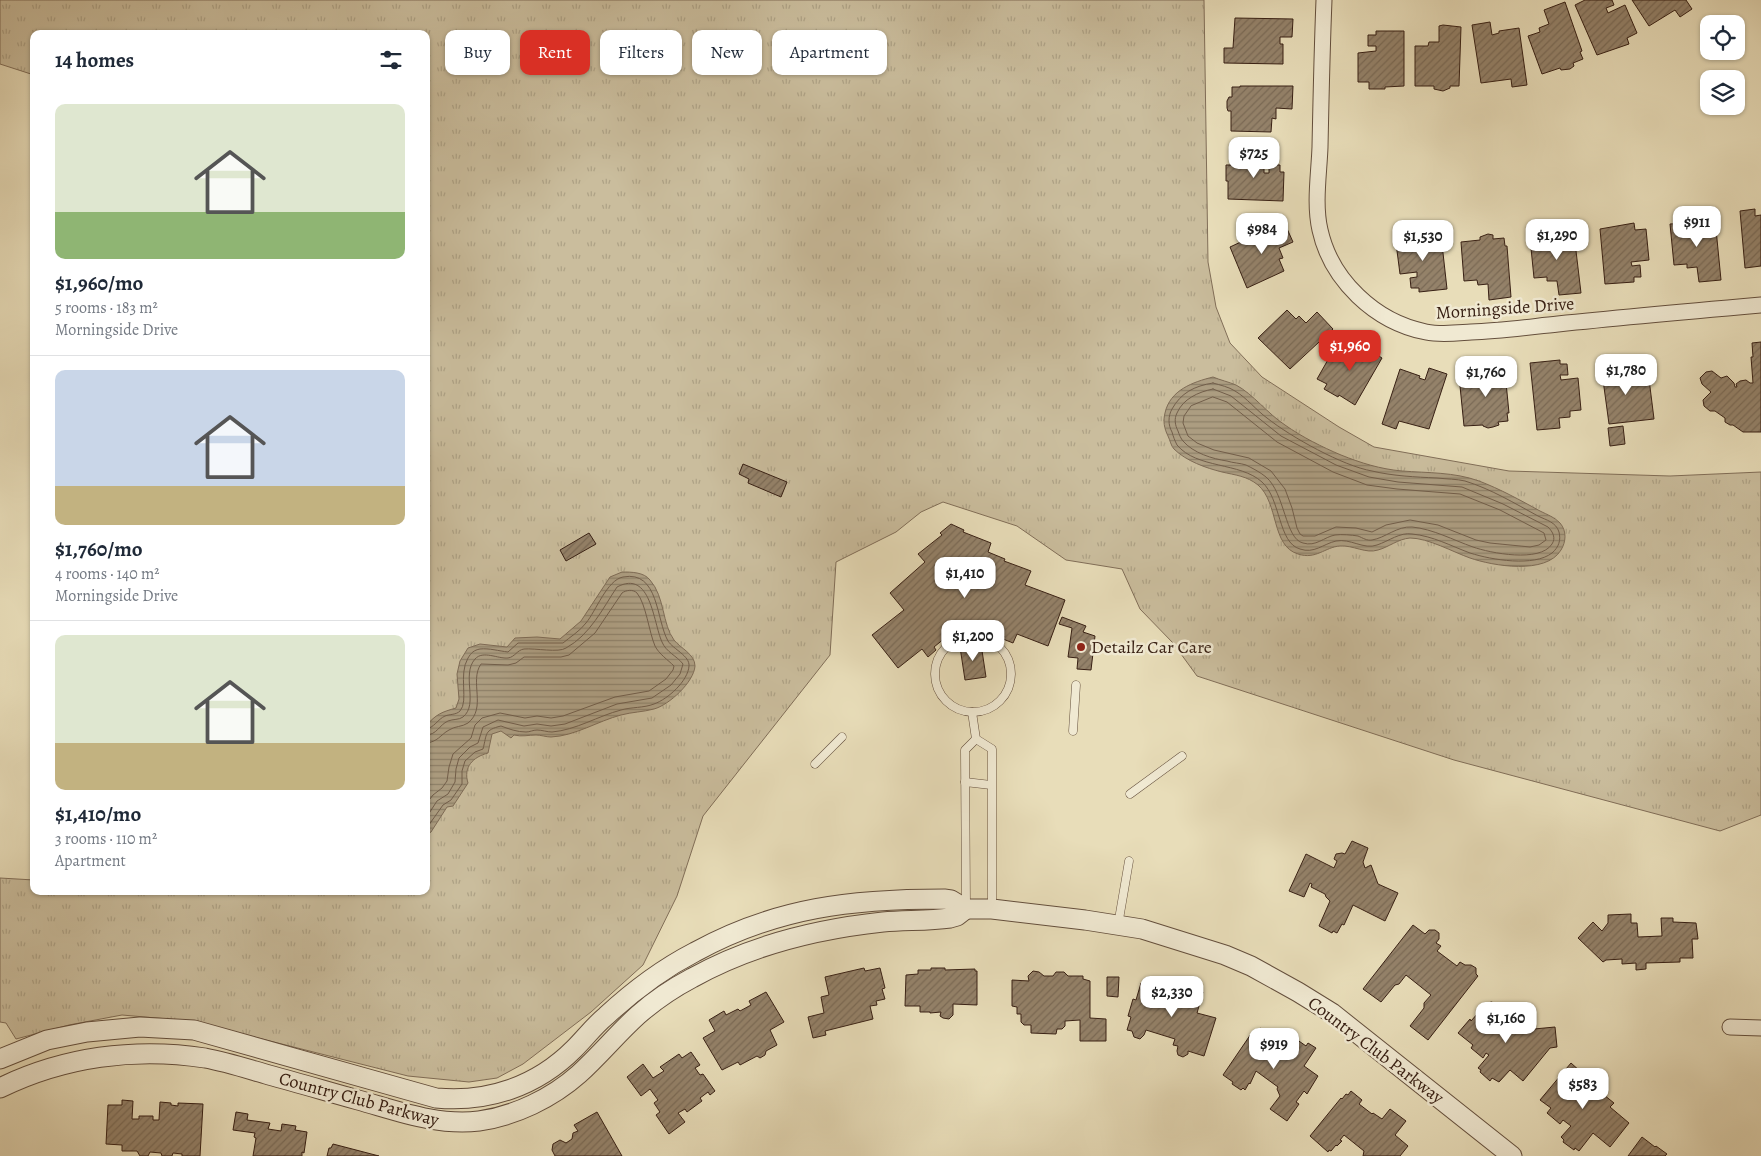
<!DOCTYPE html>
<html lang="en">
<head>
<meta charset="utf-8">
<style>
  :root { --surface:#fff; --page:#f6f6f7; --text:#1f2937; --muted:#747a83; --line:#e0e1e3; --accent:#d93025 }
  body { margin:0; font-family:Alegreya,serif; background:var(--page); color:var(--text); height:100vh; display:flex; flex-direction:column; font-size:19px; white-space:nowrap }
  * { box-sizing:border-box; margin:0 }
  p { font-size:16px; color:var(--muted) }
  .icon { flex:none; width:28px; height:28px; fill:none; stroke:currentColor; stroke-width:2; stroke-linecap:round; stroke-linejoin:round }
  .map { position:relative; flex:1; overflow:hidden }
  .sheet { position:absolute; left:30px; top:30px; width:400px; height:865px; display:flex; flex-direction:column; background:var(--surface); border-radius:10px; box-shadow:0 1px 4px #0004 }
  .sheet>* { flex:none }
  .banner { position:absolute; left:445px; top:30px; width:475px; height:45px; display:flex; gap:10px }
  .controls { position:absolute; left:1700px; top:15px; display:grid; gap:10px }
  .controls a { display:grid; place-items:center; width:45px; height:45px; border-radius:10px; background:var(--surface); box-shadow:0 1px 4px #0004; font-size:25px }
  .price { position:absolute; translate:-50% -42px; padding:0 11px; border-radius:10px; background:#fff; color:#222; font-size:16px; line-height:32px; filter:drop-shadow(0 1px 2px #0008) }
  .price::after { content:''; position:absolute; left:50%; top:30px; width:15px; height:11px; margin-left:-8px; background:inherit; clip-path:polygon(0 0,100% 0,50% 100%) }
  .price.on { background:var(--accent); color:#fff }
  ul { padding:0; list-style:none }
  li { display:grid; align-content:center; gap:10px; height:265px; padding:0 25px }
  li+li { border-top:1px solid var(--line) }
  li span { display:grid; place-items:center; height:155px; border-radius:10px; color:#555 }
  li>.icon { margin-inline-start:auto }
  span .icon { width:90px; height:90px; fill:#fffc; stroke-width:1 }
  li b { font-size:21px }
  h2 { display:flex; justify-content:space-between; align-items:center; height:60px; padding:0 25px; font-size:21px }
  .tag { padding:0 18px; border-radius:10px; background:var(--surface); box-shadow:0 1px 4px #0004; font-size:18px; line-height:45px }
  .tag.on { background:var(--accent); color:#fff }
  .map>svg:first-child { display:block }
</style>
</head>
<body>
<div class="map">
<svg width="1761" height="1156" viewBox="0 0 1761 1156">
  <defs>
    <pattern id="grass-tufts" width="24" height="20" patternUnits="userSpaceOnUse" patternTransform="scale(1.25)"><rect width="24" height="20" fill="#cabd9d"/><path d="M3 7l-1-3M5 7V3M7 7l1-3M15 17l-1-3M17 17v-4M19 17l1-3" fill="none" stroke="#aea286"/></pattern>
    <pattern id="water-rules" width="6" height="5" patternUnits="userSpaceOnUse" patternTransform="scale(1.25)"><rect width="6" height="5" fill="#ac9d81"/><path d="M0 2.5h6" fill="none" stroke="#8d8068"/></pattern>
    <pattern id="building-hatch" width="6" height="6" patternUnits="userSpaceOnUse" patternTransform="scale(1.25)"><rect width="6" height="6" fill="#94826a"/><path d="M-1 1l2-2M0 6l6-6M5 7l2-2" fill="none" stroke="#7a6a56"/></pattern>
  </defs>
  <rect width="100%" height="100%" fill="#e8ddb9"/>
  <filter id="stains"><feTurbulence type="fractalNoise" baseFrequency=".004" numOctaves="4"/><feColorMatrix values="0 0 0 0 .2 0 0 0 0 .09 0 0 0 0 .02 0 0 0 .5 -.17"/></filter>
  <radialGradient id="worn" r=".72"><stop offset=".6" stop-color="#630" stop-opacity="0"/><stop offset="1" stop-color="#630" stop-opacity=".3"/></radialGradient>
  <!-- grass -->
  <path fill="url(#grass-tufts)" stroke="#816e58" d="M0,0H1204L1208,262L1216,307L1230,343L1262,377L1339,427L1374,447L1509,471L1670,476L1761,472V815L1720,831L1454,760L1197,676L1173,643L1140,609L1122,569L1066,560L1017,526L943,502L921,512L896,532L836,562L830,655L703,816L677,896L643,965L591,1012L523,1064L497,1078L469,1082L408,1076L191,1021L122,1015L69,1025L16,1039L6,1023L0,1022V878L34,880V891H426V572L428,566L426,562V34H34V75L0,64Z"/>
  <!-- water -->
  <g fill="url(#water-rules)" stroke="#7e6b55">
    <path d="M1213,377C1220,380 1229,382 1236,385C1253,394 1268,414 1285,425C1302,437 1322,447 1341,455C1361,463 1380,469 1402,471C1428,473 1454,472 1479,481C1500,489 1520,500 1540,511C1548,515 1554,517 1560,523C1567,531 1566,542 1561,550C1546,575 1493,566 1470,558C1453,552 1428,538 1410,538C1398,539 1389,547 1378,550C1366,554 1353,545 1340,546C1325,547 1316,560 1298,554C1271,546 1279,503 1258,485C1247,476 1235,475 1222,472C1206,468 1186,461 1174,449C1171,446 1170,440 1168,436C1164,428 1163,421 1165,413C1170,390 1193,382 1213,377Z"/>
    <path d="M622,572C631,572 644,572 650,580C665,597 662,624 674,640C680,648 695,654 695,666C694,682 669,705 654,709C643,712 632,712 621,715C598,721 575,736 551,737C546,737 541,735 536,735C528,735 522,737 514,735L511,738L501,731L492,734L488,753C473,757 463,767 468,783L453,806L447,807L431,832L426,835V726C436,714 442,712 456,708L459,699L457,674L460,661L468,648L480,644L507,647L515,638L537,637L560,639L581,621L610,577Z"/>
  </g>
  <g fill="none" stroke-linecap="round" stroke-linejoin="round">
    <!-- shore -->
    <g stroke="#725e4a" stroke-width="1">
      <path d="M1213,383C1220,385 1229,387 1235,391C1247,398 1256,410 1267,418C1291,437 1343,466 1372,471C1393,476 1415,477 1437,478C1446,479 1457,479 1465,481C1491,489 1514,503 1538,516C1546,520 1556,522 1559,532C1561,540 1559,547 1552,553C1534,567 1492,560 1470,553C1451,546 1433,536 1412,534C1400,532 1389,541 1377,545C1364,550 1350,538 1336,541C1323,544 1314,554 1300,549C1278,543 1281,499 1262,482C1240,462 1197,469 1177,445C1175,441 1173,436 1172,432C1168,425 1168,416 1172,409C1181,393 1194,386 1213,383Z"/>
      <path d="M1213,389L1231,396L1281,436L1336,465L1369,477L1398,482L1462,487L1503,504L1548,527C1553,532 1556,538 1552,544C1540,563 1490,553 1473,547C1453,540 1433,529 1412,527C1397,526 1385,538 1372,540C1367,541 1363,538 1358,536C1352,535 1341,534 1335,535C1324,537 1316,547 1303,543C1285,539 1285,493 1266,477C1260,472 1252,468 1246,465C1240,463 1233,463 1227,461C1213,459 1193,453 1183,441C1181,439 1179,434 1178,431C1175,425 1174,419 1177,413C1183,399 1198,392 1213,389Z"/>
      <path d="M1213,397L1227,402L1277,442L1333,472L1367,485L1397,489L1460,494L1500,510L1544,533L1546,540L1539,545L1530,547L1490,543L1476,540L1438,525L1410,520L1386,525L1372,532L1356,528L1336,527L1315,536H1303L1300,534L1297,528L1292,508L1285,489L1271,471L1249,458L1214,450L1197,443L1188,436L1183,423L1184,416L1191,406Z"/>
      <path d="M426,729C434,728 438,719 445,716C450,714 456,715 460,711C469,701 458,675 468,658C471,653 474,650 480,649C489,648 499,651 508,652L518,643H563C570,637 580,631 586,623C596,611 607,580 623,577C659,570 656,620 668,641C673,649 690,656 689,666C688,681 668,699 654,704C644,708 631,707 621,710C598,716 576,730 552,732C547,732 542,730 537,730C533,730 530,732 526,732C517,732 509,729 501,726C484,730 487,734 483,749L475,752L465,761L462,771V784L451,800L443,805L426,829"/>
      <path d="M426,735C437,735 439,725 448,721C453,719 459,720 463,717C479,704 461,675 475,659C483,650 498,659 508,658C515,657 517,650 524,649C535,648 559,653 566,648C590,635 603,608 617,587C651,569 653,622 662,642C666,652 677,656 683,664L680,674L671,685L652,698L617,704L565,724L551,726L537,724L524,726L498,720L483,727L478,743L470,747L459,758L456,769L455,782L448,794L437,801L426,818"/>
      <path d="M426,743C438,742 440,735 449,730C455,726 462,727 468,723C487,708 469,681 481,664L508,665L516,663L524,657H561L569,655L595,633L622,593C626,590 633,589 637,593C646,604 649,632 655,646C659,654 668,660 674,666L673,670L666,679L649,691L615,697L563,716L551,718L537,716L525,718L500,713L482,718L475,725L471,738L453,754L449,767L447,781L442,788L433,795L426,804"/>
    </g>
  </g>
  <!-- building -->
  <g fill="url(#building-hatch)" stroke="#382014">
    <path d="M1612,0L1614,5L1606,8L1608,13L1625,5L1637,33L1627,38L1629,44L1597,55L1575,5L1585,0Z"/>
    <path d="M1632,0H1686L1692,9L1680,17L1675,10L1649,26Z"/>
    <path d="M1565,2L1582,51L1580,52L1583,59L1573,63L1574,66L1570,69L1561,70L1560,68L1542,74L1528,36L1540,32L1539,28L1549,24L1544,10Z"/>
    <path d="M1235,18L1293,19L1292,37H1280V44H1283V64L1224,63V48H1233Z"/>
    <path d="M1490,22L1492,35L1499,33V31L1519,28L1527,85L1512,87L1511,79L1481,83L1472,25Z"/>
    <path d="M1443,25L1461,27L1459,86H1450V88L1443,91L1434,89V86H1415V46H1428L1429,42H1439V26Z"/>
    <path d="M1376,31H1404V86L1385,87V89H1369V82H1358V53L1376,51V46H1368V35H1376Z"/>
    <path d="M1240,86H1293L1292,109L1276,108V119L1272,118L1271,132L1231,131V111H1228L1227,108V101L1229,97H1232V87H1240Z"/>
    <path d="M1233,154H1264V173H1269V165H1280V172H1284L1283,201L1228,199V181H1226V165H1233Z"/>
    <path d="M1755,209V216L1761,215V266L1745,268L1740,211Z"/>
    <path d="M1694,217L1703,218V222L1714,221L1715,229H1716L1721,280L1699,282L1697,267L1687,268V264L1674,265L1670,224L1689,223V220Z"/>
    <path d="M1284,222L1293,242L1279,248L1283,258L1279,259L1284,271L1247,288L1230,247Z"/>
    <path d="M1634,223L1635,230L1646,229L1649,260L1631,262L1632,266L1640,265L1641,277H1634V282L1605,284L1600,229Z"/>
    <path d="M1554,231L1563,232V235L1574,234L1581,293L1559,295L1557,281H1547V277L1534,278L1530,238L1549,236V233Z"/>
    <path d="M1422,234L1423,235L1431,234V236L1441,235L1447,289L1419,292V288H1411L1410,278L1417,277V272L1400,274L1396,243L1408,242V235Z"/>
    <path d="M1488,234L1493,235V239L1504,238L1505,246H1507L1511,297L1489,300L1488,284L1478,285L1477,280L1464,281L1461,242L1480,240V237Z"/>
    <path d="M1287,310L1296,319L1299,316L1306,323L1317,312L1333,329L1290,369L1258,338Z"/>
    <path d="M1358,342L1375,352L1374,353L1382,358L1355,405L1339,395L1338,397L1324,389L1327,384L1317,379L1333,351L1348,360L1351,356L1344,352L1349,343L1355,346Z"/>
    <path d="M1761,342V432H1743L1733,425H1730L1725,422V418L1715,411H1710L1704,406L1703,400L1711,392L1702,384L1700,378L1706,372L1712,371L1721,378L1727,376L1734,383L1735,387H1737L1736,384L1740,381L1746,380L1750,383H1753L1751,357H1753L1752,343Z"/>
    <path d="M1560,360V364H1567L1568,375H1560L1561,380L1578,378L1581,410L1570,411V417L1559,418L1560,428L1537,430L1530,363Z"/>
    <path d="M1504,362L1509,413H1507L1508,421L1498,422L1499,425L1493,427L1488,428L1483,426V425L1464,426L1460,386L1473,385L1472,381L1483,380V364Z"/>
    <path d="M1623,362L1625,378L1636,377V380L1649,379L1654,419L1609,424L1601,365Z"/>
    <path d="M1429,368L1447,374L1429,429L1399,421L1396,429L1382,424L1400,369L1420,376L1419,378L1425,380Z"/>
    <path d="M1623,426L1625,444L1610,446L1608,428Z"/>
    <path d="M743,464L787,482L781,497L748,483L749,479L739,474Z"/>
    <path d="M951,524L964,530L963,532L991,543L988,552L1005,559L1004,561L1031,571L1025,585L1065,600L1048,646L1017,634L1013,643L1003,639L1004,636L1001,635L1000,637L989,633L992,626L987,624L973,626L949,630L942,635L945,638L934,647L936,650L928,657L922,649L898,668L872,635L904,610L890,593L925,562L918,554L942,535L940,533Z"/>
    <path d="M589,533L596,544L566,561L560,550Z"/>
    <path d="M1062,617L1086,626L1083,632L1095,636L1091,670L1077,669L1078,658L1068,657L1072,628L1059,624Z"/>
    <path d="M973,626L976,645L964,646L962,628Z"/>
    <path d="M981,644L986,677L965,680L960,647Z"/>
    <path d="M1352,841L1368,848L1363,862L1365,868L1371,865L1378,884L1398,893L1385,921L1353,905L1344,925L1342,924L1337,933L1333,931L1332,933L1319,926L1330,901L1326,897L1325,894L1311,887L1312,884L1310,883L1304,897L1289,891L1306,854L1334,868L1337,861L1334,859L1336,854L1342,853L1345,854Z"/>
    <path d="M1631,914V923H1637L1638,937L1662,936L1661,918H1673V922L1696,923L1698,939H1692L1693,958H1680V962L1646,963V969L1636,970V963L1622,964V959L1606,960L1603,962L1578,938L1593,922L1602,931L1608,923V915Z"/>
    <path d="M1413,925L1425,934L1429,930H1435L1439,933V939L1436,943L1441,946L1437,951L1457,966L1460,962L1465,965H1471L1476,968V974L1478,976L1428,1040L1410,1026L1424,1008V1003L1431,995L1406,975L1399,984L1395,985L1381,1002L1363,989Z"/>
    <path d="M864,968L865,971L880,968L885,988L882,989L885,999L876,1001L877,1005L870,1006L873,1019L825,1031L826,1035L813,1038L808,1017L824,1013L821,997L829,995L825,977Z"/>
    <path d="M931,968H945V970L975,969V971H977V1005L953,1004V1015L949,1019L943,1018L940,1016L941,1012L930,1013V1012H920V1006H905L906,975L918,974V970H931Z"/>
    <path d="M1033,971L1039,972L1044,976H1053L1056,972H1064L1068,976H1083V979L1090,981V1018L1106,1019V1041H1080V1020L1065,1021V1026L1062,1029H1057L1056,1034L1031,1033V1025H1024L1021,1022V1014H1017V1007L1012,1006V980L1029,981L1028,976Z"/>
    <path d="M1107,977H1119L1118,997L1107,996Z"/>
    <path d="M1151,981L1158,983L1160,988L1157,997L1166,1000L1168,993L1179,997L1182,987L1203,992L1197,1013L1216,1018L1204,1056L1188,1051V1054L1183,1057L1178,1055L1177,1051L1178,1046L1173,1045L1175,1039L1146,1030L1144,1035L1140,1039L1134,1037L1132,1031L1127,1030L1131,1017L1128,1016L1133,999L1136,1000L1141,983L1146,984Z"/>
    <path d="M766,992L784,1022L770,1030L777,1045L766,1051L765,1055L760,1058L757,1056L740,1065L738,1062L722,1070L703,1038L715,1031L709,1020L724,1011L726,1015L738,1009L740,1011L751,1005L749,1001Z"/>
    <path d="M1492,1002L1498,1007V1013L1502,1017L1501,1019L1516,1032L1521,1026L1529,1025L1534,1029L1555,1027L1557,1047L1550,1048L1523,1081L1510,1070L1499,1082L1492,1078L1490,1081L1480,1072L1481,1070L1478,1068L1489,1055L1486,1053L1483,1058L1471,1048L1473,1045L1458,1033L1470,1019L1471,1021L1487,1003Z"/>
    <path d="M1260,1028L1270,1035L1268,1039L1287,1052L1296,1039L1306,1046L1308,1043L1316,1048L1304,1066L1318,1076L1307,1094L1304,1091L1296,1102L1299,1104L1287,1121L1270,1109L1280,1096L1277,1089L1278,1087L1256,1071L1250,1084L1249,1083L1245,1090L1243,1088L1241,1090L1232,1084L1233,1082L1223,1075L1253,1031L1256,1033Z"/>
    <path d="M691,1052L700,1065L695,1068L700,1075L703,1074L715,1091L710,1095L708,1092L700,1098L702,1101L687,1112L685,1109L678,1113L685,1122L669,1134L656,1115L660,1112L654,1103L658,1100L650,1089L641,1096L627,1077L643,1064L653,1078L664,1071L660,1067L679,1054L682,1058Z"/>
    <path d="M1571,1063L1581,1072L1579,1075L1614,1103L1610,1107L1629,1123L1610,1147L1593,1133L1579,1151L1575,1148L1574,1150L1563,1142L1564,1140L1561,1137L1571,1126L1563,1120L1560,1124L1547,1113L1551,1108L1540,1100Z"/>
    <path d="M1351,1091L1362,1100L1359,1104L1372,1114L1373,1113L1382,1119L1390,1109L1406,1121L1395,1135L1408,1146L1400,1156H1363L1364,1151L1344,1135L1340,1140L1342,1141L1337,1146L1336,1145L1331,1151L1329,1150L1328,1152L1310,1136L1341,1098L1342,1099L1346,1094L1348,1095Z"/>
    <path d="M122,1100L133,1101L132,1119H139V1116H153V1120H159L160,1102L171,1103V1105L178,1106V1103L203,1104L200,1156H182V1154L173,1153L172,1156H162L161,1153L150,1152L148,1156H140L137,1151H122V1145L106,1144L108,1105H122Z"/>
    <path d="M236,1112L248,1114L247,1120L270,1123L268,1129L281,1131L282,1124L296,1126L295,1130L307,1132L304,1153L302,1152V1156H253L256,1138L254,1137L255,1133L233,1130Z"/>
    <path d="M597,1112L622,1156H555L552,1150L553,1144L560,1140L566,1143L572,1139L573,1133L578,1131L574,1125Z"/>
    <path d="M1642,1137L1655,1147L1656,1146L1667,1154L1665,1156H1628Z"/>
    <path d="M333,1144L379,1156H327L329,1148H331Z"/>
  </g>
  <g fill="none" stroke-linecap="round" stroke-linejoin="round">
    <!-- service casing -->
    <g stroke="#644f3d" stroke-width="9">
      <g id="service">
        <circle cx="973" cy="674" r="38"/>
        <path d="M972,712L976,739L992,749V909"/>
        <path d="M1073,731L1076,685"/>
        <path d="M815,764L842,737"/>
        <path d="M965,782L991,785"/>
        <path d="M1130,794L1182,756"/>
        <path d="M966,907L965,750L976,739"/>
        <path d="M1118,925L1129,861"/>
      </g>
    </g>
    <!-- minor casing -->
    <g stroke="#644f3d" stroke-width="17">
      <g id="minor">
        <path d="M1324,0C1322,49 1321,98 1320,147C1319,174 1314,204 1320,230C1331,280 1375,322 1426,332C1441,335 1456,333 1471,332C1500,331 1529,327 1558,324C1625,317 1693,311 1761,305"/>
        <path d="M1730,1027L1761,1028"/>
      </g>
    </g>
    <!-- tertiary casing -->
    <g stroke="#644f3d" stroke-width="21">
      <g id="tertiary">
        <path d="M0,1059L47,1040L87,1032L140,1027L194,1030L436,1098C488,1103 537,1086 574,1049C585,1038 594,1026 606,1016C633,991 662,969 695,952C777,907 853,899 944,899L951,900L966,909H992L1085,920L1142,929L1225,955L1251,966L1298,992L1332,1013L1512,1156"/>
        <path d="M0,1088C63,1057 135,1047 205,1058C227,1062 248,1069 269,1075C299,1083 329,1092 358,1100C398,1111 437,1126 479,1121C515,1116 552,1098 579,1074C600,1055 617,1034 638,1015C654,1001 673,988 692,978C751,945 817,929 883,922C905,920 928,921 950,918L957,916L966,909"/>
      </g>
    </g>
    <!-- service -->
    <use href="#service" stroke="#f0e9d2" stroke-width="8"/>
    <!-- minor -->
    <use href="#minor" stroke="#f0e9d2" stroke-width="15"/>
    <!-- tertiary -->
    <use href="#tertiary" stroke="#f0e9d2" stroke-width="19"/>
  </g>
  <!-- markers -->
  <circle fill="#8f2418" stroke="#f0e9d2" stroke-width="2" cx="1081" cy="647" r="5"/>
  <g text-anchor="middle" stroke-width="5" stroke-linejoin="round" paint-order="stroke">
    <!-- street labels -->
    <g font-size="18" fill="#382014" stroke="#f0e9d2">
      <text transform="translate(1505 308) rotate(-4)" y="6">Morningside Drive</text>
      <text transform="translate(1376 1050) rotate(37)" y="6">Country Club Parkway</text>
      <text transform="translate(359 1099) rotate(15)" y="6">Country Club Parkway</text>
    </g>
    <!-- poi labels -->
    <g font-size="18" fill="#382014" stroke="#f0e9d2" text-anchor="start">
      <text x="1091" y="653">Detailz Car Care</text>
    </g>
  </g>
  <rect width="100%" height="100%" filter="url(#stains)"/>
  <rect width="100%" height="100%" fill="url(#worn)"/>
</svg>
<div class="controls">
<a><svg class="icon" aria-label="locate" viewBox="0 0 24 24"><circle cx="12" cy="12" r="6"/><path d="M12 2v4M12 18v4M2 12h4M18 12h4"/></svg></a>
<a><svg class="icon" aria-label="layers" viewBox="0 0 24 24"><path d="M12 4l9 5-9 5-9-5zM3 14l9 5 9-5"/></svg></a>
</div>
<b class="price" style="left:1254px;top:179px">$725</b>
<b class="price" style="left:1697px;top:248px">$911</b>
<b class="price" style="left:1262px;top:255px">$984</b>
<b class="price" style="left:1557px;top:261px">$1,290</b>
<b class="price" style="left:1423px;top:262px">$1,530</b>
<b class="price on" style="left:1350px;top:372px">$1,960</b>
<b class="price" style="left:1626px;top:396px">$1,780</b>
<b class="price" style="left:1486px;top:398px">$1,760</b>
<b class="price" style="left:965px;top:599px">$1,410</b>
<b class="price" style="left:973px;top:662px">$1,200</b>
<b class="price" style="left:1172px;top:1018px">$2,330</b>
<b class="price" style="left:1506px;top:1044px">$1,160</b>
<b class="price" style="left:1274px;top:1070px">$919</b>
<b class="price" style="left:1583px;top:1110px">$583</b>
<div class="banner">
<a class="tag">Buy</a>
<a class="tag on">Rent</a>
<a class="tag">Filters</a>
<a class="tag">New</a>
<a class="tag">Apartment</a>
</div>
<section class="sheet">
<h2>14 homes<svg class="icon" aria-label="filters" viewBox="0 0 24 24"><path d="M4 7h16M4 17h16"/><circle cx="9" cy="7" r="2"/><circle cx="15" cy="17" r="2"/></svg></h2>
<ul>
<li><span style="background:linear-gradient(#dfe7d0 70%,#8fb573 0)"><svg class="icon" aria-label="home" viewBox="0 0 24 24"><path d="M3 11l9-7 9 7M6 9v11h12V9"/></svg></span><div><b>$1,960/mo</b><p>5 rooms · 183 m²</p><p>Morningside Drive</p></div></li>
<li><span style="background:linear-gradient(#c9d6e8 75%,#c2b280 0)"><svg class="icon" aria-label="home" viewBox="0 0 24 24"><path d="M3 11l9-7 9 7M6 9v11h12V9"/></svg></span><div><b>$1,760/mo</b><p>4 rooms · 140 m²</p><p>Morningside Drive</p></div></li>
<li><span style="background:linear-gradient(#dfe7d0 70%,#c2b280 0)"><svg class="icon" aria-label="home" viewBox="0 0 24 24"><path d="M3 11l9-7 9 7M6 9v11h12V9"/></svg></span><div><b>$1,410/mo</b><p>3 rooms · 110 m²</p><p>Apartment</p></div></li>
</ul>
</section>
</div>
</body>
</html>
